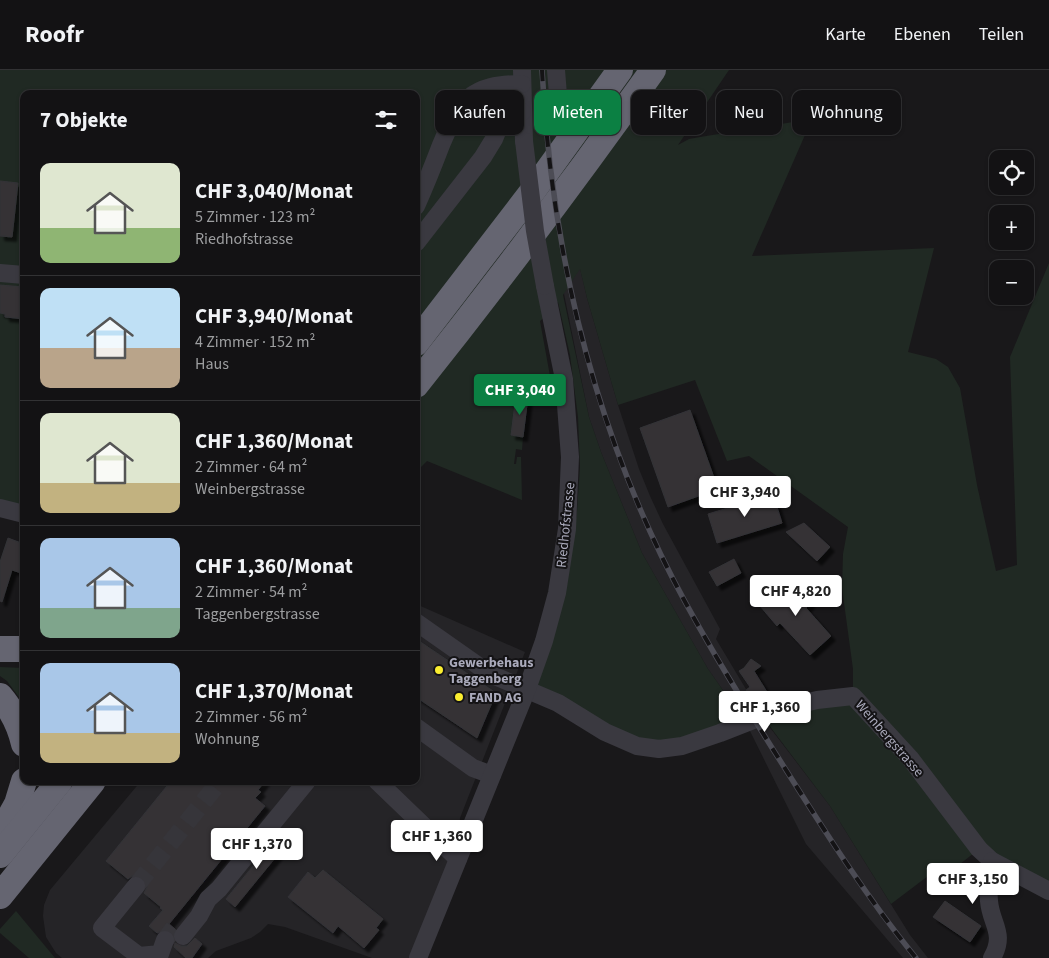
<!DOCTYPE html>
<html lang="de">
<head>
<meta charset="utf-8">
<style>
  :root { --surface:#131214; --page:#1c1b1d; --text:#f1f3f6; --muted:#9d9ea0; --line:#323234; --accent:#0b8043 }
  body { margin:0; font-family:"Source Sans 3",sans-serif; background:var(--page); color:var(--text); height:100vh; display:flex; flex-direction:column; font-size:19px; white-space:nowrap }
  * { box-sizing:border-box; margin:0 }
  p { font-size:16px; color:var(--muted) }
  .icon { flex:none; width:28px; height:28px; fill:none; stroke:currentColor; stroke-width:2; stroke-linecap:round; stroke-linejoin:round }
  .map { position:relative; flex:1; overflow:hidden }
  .side { position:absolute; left:20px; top:20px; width:400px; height:695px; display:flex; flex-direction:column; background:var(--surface); border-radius:10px; box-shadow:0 1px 4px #0004,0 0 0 1px var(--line) }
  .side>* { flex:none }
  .banner { position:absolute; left:435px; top:20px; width:475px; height:45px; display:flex; gap:10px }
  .fabs { position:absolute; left:989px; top:80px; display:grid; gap:10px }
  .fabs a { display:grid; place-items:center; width:45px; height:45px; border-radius:10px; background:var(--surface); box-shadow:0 1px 4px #0004,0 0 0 1px var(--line); font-size:25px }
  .price { position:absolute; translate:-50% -42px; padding:0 11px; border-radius:5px; background:#fff; color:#222; font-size:16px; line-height:32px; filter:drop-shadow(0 1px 2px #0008) }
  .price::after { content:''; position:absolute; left:50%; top:30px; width:15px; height:11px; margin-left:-8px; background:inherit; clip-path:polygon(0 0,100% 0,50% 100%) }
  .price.current { background:var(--accent); color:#fff }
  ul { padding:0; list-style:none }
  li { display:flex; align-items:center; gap:15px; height:125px; padding:0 20px }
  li+li { border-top:1px solid var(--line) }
  li span { display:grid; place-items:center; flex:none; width:140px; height:100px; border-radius:10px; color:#555 }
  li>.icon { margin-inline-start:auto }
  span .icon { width:60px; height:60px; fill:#fffc; stroke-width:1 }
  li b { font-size:21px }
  h2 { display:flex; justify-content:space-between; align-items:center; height:60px; padding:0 20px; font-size:21px }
  .pill { padding:0 18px; border-radius:10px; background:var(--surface); box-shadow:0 1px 4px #0004,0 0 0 1px var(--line); font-size:18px; line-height:45px }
  .pill.current { background:var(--accent); color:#fff }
  header { display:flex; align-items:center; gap:30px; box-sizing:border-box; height:70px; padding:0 25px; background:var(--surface); border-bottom:1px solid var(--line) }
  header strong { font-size:24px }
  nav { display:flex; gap:28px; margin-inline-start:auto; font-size:18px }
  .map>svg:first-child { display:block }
</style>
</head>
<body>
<header>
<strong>Roofr</strong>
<nav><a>Karte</a><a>Ebenen</a><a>Teilen</a></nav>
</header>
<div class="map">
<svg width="1049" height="888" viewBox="0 0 1049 888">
  <defs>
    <filter id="shadow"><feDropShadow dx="4.5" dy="4.5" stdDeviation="1" flood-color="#0009"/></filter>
  </defs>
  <rect width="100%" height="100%" fill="#19181a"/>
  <!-- built -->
  <g fill="#252427">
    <path d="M580,198L587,228L618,335L639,399L650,426L663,454L720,559L716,569L759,641L775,647L768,655L830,736L910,865L928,888H903L806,774L746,653L708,599L642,483L601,382L589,347L559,199Z"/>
    <path d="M416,534L525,582L460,748L458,789L418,888H372L285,857L268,854L260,862L251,868L216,881L208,888H62L56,883L46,867L43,846L44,835L50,820L141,711H416Z"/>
  </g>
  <!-- green -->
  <g fill="#202923">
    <path d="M0,0H729L678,75L689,69L700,67L812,49L752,186L934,178L908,282L936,289L948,297L960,318L977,415L996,501L1017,495L1010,287L1049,193V821L979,779L950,802L932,803L891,834L830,736L768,654L775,647L853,626V599L842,518L843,484L848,457L749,386L727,391L695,310L618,335L587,228L580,199L563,225L589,347L601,382L642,483L708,599L746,653L659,679L527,619L567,514L577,441L580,397L578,347L570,285L558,232L551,242L540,251L554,328L516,326L511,365L523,367L522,380L516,379L514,394H516L517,387H521L522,430L427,391L416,402V24H24V444L0,438Z"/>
    <path d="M0,597L24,598V634L7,611L0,606Z"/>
    <path d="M16,841L55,888H29L0,863V859Z"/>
  </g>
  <!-- building -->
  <g fill="#343336" stroke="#333236" filter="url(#shadow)">
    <path d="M0,111L18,113L12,167L0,166Z"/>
    <path d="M0,215L24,217V249L5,247V244L0,243Z"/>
    <path d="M516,325L528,327L523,367L511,365Z"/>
    <path d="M690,340L718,419L668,437L640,358Z"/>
    <path d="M773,424L782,453L717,473L708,444Z"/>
    <path d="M804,453L830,477L817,491L786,462Z"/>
    <path d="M8,468L24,474V504L12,500L2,532L0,531V492Z"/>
    <path d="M734,489L741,503L717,516L709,502Z"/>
    <path d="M790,509L811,533L806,538L831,566L810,585L780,553L777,556L760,536Z"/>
    <path d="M416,569L496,623L477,668L416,627Z"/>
    <path d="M751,589L761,596L754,601L767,622L754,631L746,620L750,617L739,601L744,598Z"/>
    <path d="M171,711H265L258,720L261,722L255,728L265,736L169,854L175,859L173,863L169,860H164L157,863L149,856L163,840L160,838L161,837L144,823L147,817L146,812L142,807L137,805L132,806L128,809L106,791Z"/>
    <path d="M279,764L289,771L235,837L226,829Z"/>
    <path d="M323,800L383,849L376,858L379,860L364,878L338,856L333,863L288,827L308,802L315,808Z"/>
    <path d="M945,831L981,856L970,872L933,847Z"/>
    <path d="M195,868L202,874L192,888H186L174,877L175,873L181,876H187Z"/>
  </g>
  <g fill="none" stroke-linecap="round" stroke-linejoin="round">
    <!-- minor-tunnel -->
    <g stroke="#36353a" stroke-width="18" stroke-dasharray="18 9" stroke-linecap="butt">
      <path d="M136,816L220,711"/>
      <path d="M165,870L174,858"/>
    </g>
    <!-- minor -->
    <g stroke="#3a3940" stroke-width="18">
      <path d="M522,0L524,71"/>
      <path d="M556,0L558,25"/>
      <path d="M416,136C425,116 433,96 441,75C460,30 470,14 522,14"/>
      <path d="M416,173L483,87L494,69L503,47L508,44L522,42"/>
      <path d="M0,203L24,205"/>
      <path d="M0,438L24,444"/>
      <path d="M416,552L490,604L558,633L605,662L637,676L659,679L682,676L720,663L784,638L817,630L853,626L910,688L979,779L992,791L1049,821"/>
      <path d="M416,657L473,698L492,705"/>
      <path d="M377,711L458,789"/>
      <path d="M992,791C989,804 988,818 989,831C991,855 1006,863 992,888"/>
      <path d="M136,816L102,858L139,886L160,884L165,870"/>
      <path d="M183,866L199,846L208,829L219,819L307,711"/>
      <path d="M418,888L527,619L544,571L557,523L567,459L570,387L564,309L545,216"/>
    </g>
    <!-- highway -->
    <g stroke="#656571" stroke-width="26">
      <path d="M416,273L535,118L620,0"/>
      <path d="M416,315C498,212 577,107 653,0"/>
      <path d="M0,579H24"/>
      <path d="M0,626C12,640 20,656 24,674"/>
      <path d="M0,764L17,734L24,711"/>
      <path d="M0,785L60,711"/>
      <path d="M0,826L93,711"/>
    </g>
    <!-- rail casing -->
    <g stroke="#4c4c55" stroke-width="5.5">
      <path id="rail" d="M542,0C551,170 587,331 661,485C694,553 734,617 774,681C819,752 863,823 916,888"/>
    </g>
    <!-- rail -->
    <use href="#rail" stroke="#141315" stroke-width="4" stroke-dasharray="11" stroke-linecap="butt"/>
    <!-- minor-bridge -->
    <path stroke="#3a3940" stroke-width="18" d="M524,71L535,161L545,216"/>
  </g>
  <!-- markers -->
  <g fill="#fbee30" stroke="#141315" stroke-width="2">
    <circle cx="439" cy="600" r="5"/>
    <circle cx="459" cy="627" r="5"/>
  </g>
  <g text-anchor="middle" stroke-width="4" stroke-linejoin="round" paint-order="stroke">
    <!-- street labels -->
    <g font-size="14" fill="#aab" stroke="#141315">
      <text transform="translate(565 455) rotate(-84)" y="5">Riedhofstrasse</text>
      <text transform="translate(890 668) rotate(49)" y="5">Weinbergstrasse</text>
    </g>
    <!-- poi labels -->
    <g font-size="14" font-weight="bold" fill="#aab" stroke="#141315" text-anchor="start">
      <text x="449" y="597">Gewerbehaus<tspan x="449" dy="16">Taggenberg</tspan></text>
      <text x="469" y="632">FAND AG</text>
    </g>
  </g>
</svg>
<div class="fabs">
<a><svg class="icon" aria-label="locate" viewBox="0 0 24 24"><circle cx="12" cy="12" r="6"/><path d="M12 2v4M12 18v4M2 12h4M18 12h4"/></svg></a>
<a>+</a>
<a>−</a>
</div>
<b class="price current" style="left:520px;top:346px">CHF 3,040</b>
<b class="price" style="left:745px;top:448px">CHF 3,940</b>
<b class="price" style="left:796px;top:547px">CHF 4,820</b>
<b class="price" style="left:765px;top:663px">CHF 1,360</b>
<b class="price" style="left:437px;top:792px">CHF 1,360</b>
<b class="price" style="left:257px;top:800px">CHF 1,370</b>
<b class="price" style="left:973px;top:835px">CHF 3,150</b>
<div class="banner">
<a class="pill">Kaufen</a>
<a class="pill current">Mieten</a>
<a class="pill">Filter</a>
<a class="pill">Neu</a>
<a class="pill">Wohnung</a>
</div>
<section class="side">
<h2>7 Objekte<svg class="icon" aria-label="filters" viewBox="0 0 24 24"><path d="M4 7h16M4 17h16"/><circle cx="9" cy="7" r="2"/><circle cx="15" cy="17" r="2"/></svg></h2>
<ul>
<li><span style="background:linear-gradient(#dfe7d0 65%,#8fb573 0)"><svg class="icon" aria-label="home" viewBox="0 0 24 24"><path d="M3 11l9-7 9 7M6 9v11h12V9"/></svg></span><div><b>CHF 3,040/Monat</b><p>5 Zimmer · 123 m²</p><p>Riedhofstrasse</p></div></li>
<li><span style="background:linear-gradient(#bfe0f5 60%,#b9a48a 0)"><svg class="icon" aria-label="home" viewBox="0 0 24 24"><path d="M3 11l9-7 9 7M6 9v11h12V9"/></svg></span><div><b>CHF 3,940/Monat</b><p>4 Zimmer · 152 m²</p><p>Haus</p></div></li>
<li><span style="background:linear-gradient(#dfe7d0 70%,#c2b280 0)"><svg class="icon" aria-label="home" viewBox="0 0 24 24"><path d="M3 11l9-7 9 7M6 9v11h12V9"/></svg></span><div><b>CHF 1,360/Monat</b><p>2 Zimmer · 64 m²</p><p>Weinbergstrasse</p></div></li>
<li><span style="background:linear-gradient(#a9c7e8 70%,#7fa58c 0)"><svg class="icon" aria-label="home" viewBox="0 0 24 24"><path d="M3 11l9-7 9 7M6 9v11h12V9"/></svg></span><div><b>CHF 1,360/Monat</b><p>2 Zimmer · 54 m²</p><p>Taggenbergstrasse</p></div></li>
<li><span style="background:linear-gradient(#a9c7e8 70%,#c2b280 0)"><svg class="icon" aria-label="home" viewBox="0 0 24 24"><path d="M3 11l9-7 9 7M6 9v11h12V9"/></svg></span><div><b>CHF 1,370/Monat</b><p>2 Zimmer · 56 m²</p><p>Wohnung</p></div></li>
</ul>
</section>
</div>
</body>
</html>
